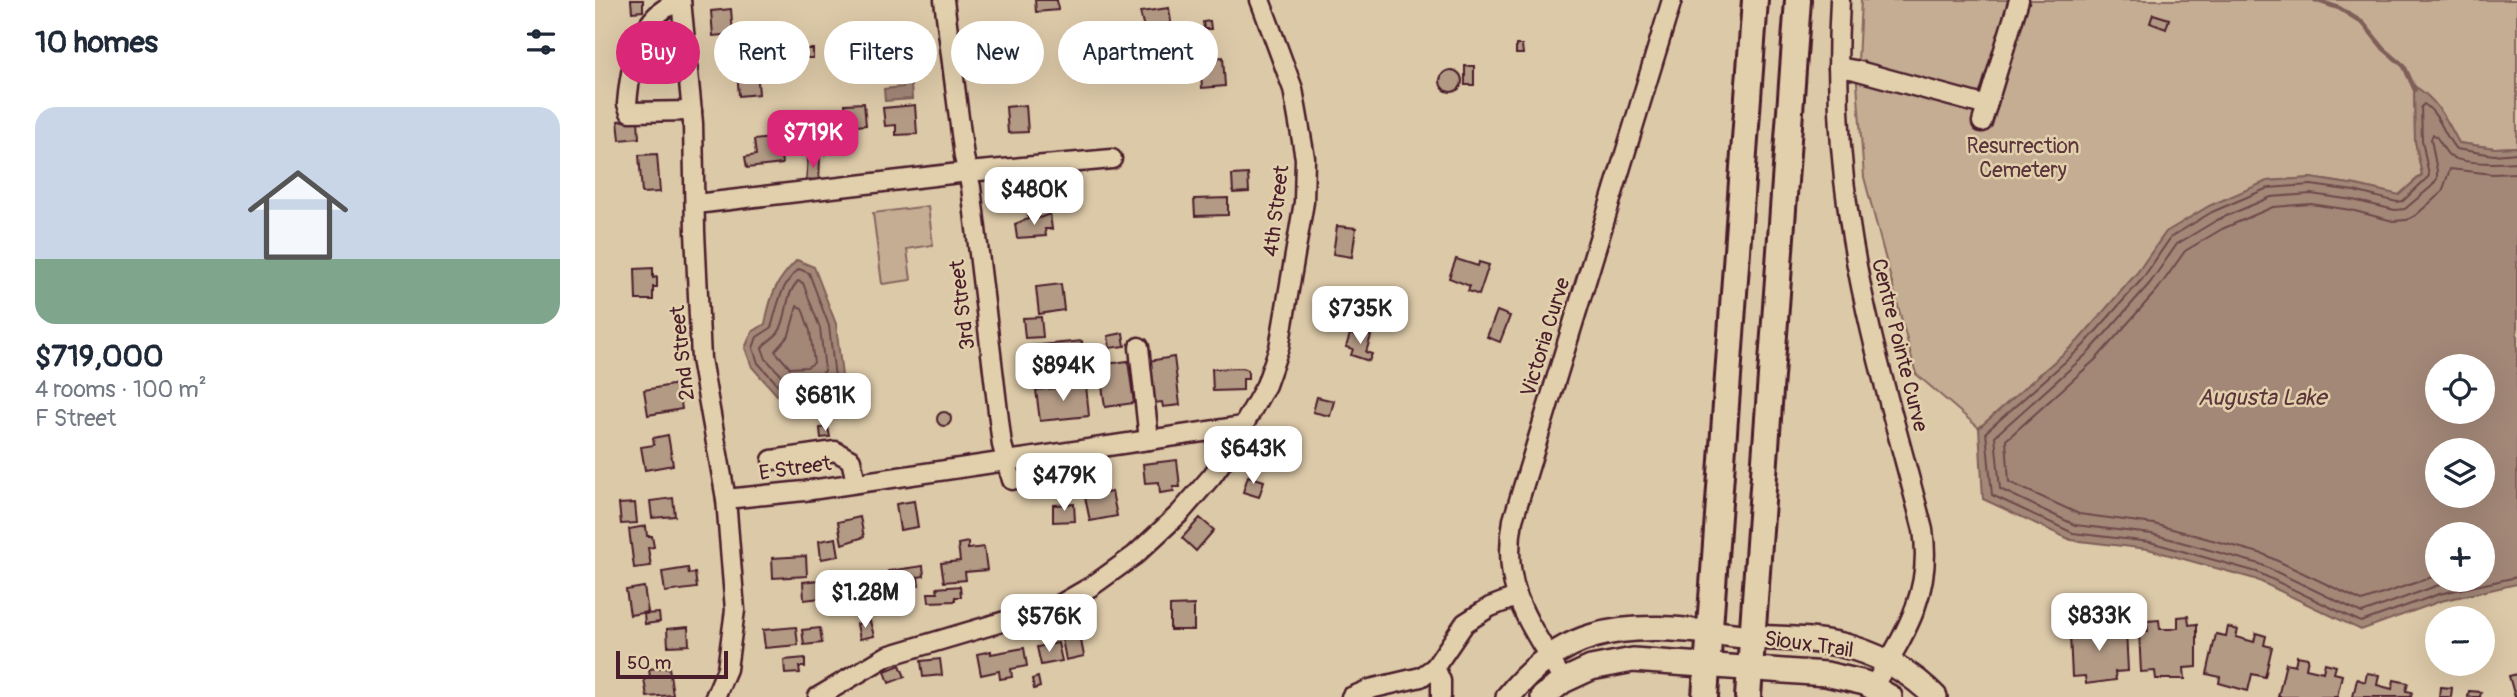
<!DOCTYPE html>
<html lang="en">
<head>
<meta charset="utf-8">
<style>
  :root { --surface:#fff; --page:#f2f2f3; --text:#1f2937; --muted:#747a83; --accent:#db2777 }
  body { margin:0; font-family:Pangolin,sans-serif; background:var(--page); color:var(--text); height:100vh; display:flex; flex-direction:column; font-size:26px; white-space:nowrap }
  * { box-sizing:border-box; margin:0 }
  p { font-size:23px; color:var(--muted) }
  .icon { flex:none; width:38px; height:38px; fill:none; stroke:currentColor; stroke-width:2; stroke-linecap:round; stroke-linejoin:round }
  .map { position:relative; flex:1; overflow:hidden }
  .side { display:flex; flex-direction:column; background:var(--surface); width:595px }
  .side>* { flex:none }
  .hud { position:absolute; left:21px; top:21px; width:665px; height:63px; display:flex; gap:14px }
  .controls { position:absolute; left:1830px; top:354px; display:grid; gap:14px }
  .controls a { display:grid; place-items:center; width:70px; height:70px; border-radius:50%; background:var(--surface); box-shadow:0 7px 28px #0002; font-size:35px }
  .scale { position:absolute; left:21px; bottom:18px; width:112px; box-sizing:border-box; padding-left:7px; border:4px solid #4a1f2b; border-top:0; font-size:19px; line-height:24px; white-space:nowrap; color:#4a1f2b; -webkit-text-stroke:5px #e2d0ad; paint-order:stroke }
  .price { position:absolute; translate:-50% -60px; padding:0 16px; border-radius:14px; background:#fff; color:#222; font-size:23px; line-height:46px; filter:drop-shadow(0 2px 4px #0008) }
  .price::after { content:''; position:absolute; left:50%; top:42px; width:21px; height:16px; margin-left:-10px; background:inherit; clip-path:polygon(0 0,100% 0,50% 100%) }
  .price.on { background:var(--accent); color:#fff }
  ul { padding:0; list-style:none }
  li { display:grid; align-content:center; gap:14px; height:371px; padding:0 35px }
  li span { display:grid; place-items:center; height:217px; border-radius:21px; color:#555 }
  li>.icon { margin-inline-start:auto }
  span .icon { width:126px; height:126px; fill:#fffc; stroke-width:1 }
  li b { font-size:30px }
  h2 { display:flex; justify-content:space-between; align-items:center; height:84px; padding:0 35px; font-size:30px }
  .chip { padding:0 24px; border-radius:32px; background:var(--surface); box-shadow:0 7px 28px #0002; font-size:24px; line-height:63px }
  .chip.on { background:var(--accent); color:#fff }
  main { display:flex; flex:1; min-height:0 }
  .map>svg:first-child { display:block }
</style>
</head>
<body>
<main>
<section class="side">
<h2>10 homes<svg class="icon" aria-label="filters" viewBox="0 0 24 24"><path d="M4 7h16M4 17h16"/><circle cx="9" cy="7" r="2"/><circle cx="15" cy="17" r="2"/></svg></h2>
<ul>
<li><span style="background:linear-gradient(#c9d6e8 70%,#7fa58c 0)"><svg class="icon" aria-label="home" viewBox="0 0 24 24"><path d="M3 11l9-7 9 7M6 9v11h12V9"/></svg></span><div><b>$719,000</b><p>4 rooms · 100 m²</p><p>F Street</p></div></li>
</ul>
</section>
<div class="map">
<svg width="1922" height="697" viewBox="0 0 1922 697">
  <rect width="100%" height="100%" fill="#dcc9a8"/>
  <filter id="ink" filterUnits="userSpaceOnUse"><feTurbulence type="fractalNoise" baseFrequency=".0143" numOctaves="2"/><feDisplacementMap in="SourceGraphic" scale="14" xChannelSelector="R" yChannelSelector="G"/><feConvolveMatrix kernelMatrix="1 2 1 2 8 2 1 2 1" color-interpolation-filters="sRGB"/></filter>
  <g filter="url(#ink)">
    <!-- green -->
    <g fill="#c4ad93" stroke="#87665f" stroke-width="2">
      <path d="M1266,0H1922V147L1900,148L1864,143C1852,121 1842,99 1819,86L1820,141L1827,174L1804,195L1761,185L1716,178L1672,181L1571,232L1542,273L1483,341L1384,428L1321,374L1269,177L1262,83Z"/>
      <path d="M333,206L338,245L312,249L316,280L287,284L278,213Z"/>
    </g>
    <!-- water -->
    <g fill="#a38878" stroke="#7f5e59" stroke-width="2" fill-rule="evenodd">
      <path d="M309,84H316L317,99L290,101L289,89L308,87Z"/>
      <path d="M1819,86C1842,99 1852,121 1864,143L1900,148L1922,147V584L1846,601L1766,630L1660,579L1553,549L1476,540L1388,499L1384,428L1483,341L1542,273L1571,232L1614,206L1672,181L1716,178L1761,185L1804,195L1827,175L1820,141ZM1843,366H1888V411H1843ZM1843,450H1888V495H1843ZM1843,534H1888V579H1843Z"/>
      <path d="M202,260L219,267L241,324L248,385L216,394L182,395L157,367L150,348L157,332L170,324C176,294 180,282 202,260Z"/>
    </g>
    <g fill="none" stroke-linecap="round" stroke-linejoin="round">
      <!-- shore -->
      <g stroke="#6e494a" stroke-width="2">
        <path d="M1922,153L1899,155L1861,149C1849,136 1845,114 1829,104L1826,107L1827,140L1834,176L1808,201L1802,202L1759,191L1716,185L1673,188L1617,212L1576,237L1548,278L1488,346L1391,432L1397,495L1478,533L1555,542L1662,572L1766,622L1844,594L1922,577"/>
        <path d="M204,269L214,273L234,326L240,378L214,387L186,388L163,363L158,348L162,337L176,328C183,305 185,285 204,269Z"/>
        <path d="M203,281L208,283L225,328L230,371C220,380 204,378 190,379L171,359L167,348C171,341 178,340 183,333C194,318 188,297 203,281Z"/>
        <path d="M202,306L207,308L215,331L219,363L212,367L195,368L180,351L194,335Z"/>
        <path d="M1843,575L1767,601L1668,554L1559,524L1484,514L1414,482L1411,440L1501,359L1563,289L1590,251L1627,229L1678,207L1716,204L1756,210L1798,221L1812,220L1821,215L1847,192L1855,169L1897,174L1922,173"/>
        <path d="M1870,579L1841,586L1767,613L1665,564L1557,534L1480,525L1405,489L1400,436L1494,352L1555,283L1582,244L1622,220L1676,197L1716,194L1758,200L1800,210L1810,209L1837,186L1842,179V171L1836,139L1838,134C1846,139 1847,150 1855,156C1868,165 1906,163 1922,162"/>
      </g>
      <!-- stream -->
      <path stroke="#7f5e59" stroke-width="4.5" d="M1720,0L1744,8L1768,23L1789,49L1809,66L1820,90"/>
    </g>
    <!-- building -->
    <g fill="#b39a85" stroke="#4a1f2b" stroke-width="2">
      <path d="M36,0H48V11L37,12Z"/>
      <path d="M440,0H462L463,10L441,12Z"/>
      <path d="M574,8L577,29L550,32L545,12Z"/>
      <path d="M136,9L138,34L118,36L116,11Z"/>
      <path d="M1558,14L1574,19L1571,29L1555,23Z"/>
      <path d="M615,21L616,29H609L608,22Z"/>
      <path d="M160,45L164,94L144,96L140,47Z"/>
      <path d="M921,45H927L928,54H921Z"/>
      <rect x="209" y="49" width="9" height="9"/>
      <path d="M68,53L70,76L49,78L47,55Z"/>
      <path d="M628,57L630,86L607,88L605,59Z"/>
      <rect x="870" y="66" width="9" height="19"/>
      <circle cx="856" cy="81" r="11"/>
      <path d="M269,103L271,125L252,127L250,104Z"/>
      <path d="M320,105L322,134L301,135V125L290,126L288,108Z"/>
      <path d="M431,105L433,132L413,133L411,107Z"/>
      <path d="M43,119L44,138L25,140L23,121Z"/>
      <path d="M184,137L187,164L152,168L150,157L161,155L159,140Z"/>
      <path d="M230,137V154L211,155L210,138Z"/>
      <path d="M62,154L65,192L47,193L44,155Z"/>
      <path d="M213,156L225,157L224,183L211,182Z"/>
      <path d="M653,174L654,192L638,193L637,175Z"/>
      <path d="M633,198V215L600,216L599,199Z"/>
      <path d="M455,214L457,229H450L451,236L422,238L420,224L433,219V216L441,215V219Z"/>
      <path d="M742,226L761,228L757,257L738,254Z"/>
      <path d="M861,259L883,266L884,262L894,265L884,295L873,291L875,286L854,278Z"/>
      <path d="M58,268V278L62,277V287H58V300H41L40,269Z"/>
      <path d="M466,284L469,310L444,314L441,287Z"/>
      <path d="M902,311L915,316L905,342L892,337Z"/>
      <path d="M446,317L448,337L430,338L428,318Z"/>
      <path d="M763,331L776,336L771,352L777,354L774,361L756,355L758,349L751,347L755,334L762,336Z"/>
      <path d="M528,333L530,346L515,348L513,336Z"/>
      <path d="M487,341L489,361L438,367L436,346Z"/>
      <path d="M579,357L585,405L568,407L567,402L559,403L553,361Z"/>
      <path d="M533,361L539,403L510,407L504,365Z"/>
      <path d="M648,368L653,370V379H648V390L618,391L617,369Z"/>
      <path d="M83,384L87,409L53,415L49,390Z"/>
      <path d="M491,385L494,416L445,421L441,390Z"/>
      <path d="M722,397L739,401L735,416L718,412Z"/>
      <circle cx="349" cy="419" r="7"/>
      <path d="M233,427L235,437L226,438L225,428Z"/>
      <path d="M73,435L78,465L50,470L46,447L59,445L58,438Z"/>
      <path d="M582,460L585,487H578L579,491L565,493L564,482L550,483L548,464Z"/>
      <path d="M653,476L669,481L664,497L648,492Z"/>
      <path d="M517,492L522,516L495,521L490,497Z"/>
      <path d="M78,498L80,516L57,518L55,501Z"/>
      <path d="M319,501L323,527L305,530L301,504Z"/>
      <path d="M40,503L42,523L26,524L24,504Z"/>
      <path d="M479,504L480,521L458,522V505Z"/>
      <path d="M265,517L269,537L247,544L243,522Z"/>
      <path d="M605,518L619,530L601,551L587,538Z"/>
      <path d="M51,526L52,536H57L59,547L53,548L56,566L39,568L34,529Z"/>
      <path d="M241,538L244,556L226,559L224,541Z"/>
      <path d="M373,542V549L389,547L392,570L370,572L371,580L349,582L346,563L365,561L363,544Z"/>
      <path d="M211,556L212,576L178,578L177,558Z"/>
      <path d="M328,566L329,576L323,577L324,586L296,590L293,571Z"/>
      <path d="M93,568L94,574L100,573L102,588L70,592L67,572Z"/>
      <path d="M225,580L226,598L209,600L208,582Z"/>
      <path d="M365,586L366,597H360V601L334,602L333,593H343L342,588Z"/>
      <path d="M49,587L53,612L35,615L31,590Z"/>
      <path d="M599,605V630H575V606Z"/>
      <path d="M64,613L65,622L50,624L49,614Z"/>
      <path d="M1593,616L1594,625L1602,624V667L1589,668L1590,679H1561L1560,671L1546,672L1544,631H1553L1552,621L1564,620L1565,629H1576L1583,628V617Z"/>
      <path d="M1511,620H1523V631L1531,630L1533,671L1520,672L1521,680L1491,684L1490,676L1477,677L1475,635L1483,633V622H1493L1494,636L1511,632Z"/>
      <path d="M275,621L279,636L265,639L262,624Z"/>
      <path d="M93,627L94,645L73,646L72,629Z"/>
      <path d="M201,627L203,645L170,648L168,630Z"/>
      <path d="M1633,627L1643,630L1641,637L1659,642L1661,633L1671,636L1669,645L1677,647L1670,677L1657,674L1653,691L1624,683L1625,677L1612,674L1621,634L1631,636Z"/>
      <path d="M225,628L227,643L209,645L207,630Z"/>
      <path d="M484,630L489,656L471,660L466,634Z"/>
      <path d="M463,643L467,661L446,665L442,647Z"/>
      <path d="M429,648L432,666L416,669L417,677L405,679L404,671L386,675L382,654L396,651V654Z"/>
      <path d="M1702,656L1713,658L1711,668L1728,672L1730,663L1741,666L1739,673L1747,675L1742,697H1683L1691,663L1700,665Z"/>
      <path d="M210,658V667H204L205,673L190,674L189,660Z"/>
      <path d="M345,659L347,675L328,677L326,661Z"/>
      <path d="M305,665L310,677L294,683L290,671Z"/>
      <path d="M74,667L78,695L52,697L49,679L55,678L54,669Z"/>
      <path d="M1772,673L1784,675L1782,685L1797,689L1799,680L1813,683L1811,691L1817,692L1816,697H1758L1762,679L1770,682Z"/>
      <path d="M1922,674V697H1920L1914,676Z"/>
      <path d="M443,677L445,687L439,689L437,679Z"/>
      <path d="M1845,687L1857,688L1856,697H1844Z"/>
      <path d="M1874,691L1886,692L1885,697H1873Z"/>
    </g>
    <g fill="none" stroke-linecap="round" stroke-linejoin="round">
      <!-- minor casing -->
      <g stroke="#4a1f2b" stroke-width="23">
        <g id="minor">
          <path d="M86,0L98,123L100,232L106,359L131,499L140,610L132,669L120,697"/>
          <path d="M349,0L369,157L376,187L407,445L417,480"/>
          <path d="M1245,0C1241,73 1243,146 1254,218C1269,324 1302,427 1328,530C1338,593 1309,635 1278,687"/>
          <path d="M86,2C45,11 35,67 32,104L35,112L97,111"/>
          <path d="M1243,67L1260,70L1392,106"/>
          <path d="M1387,122L1424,0"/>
          <path d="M101,204L373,172L517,159"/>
          <path d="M544,347L554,440"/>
          <path d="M177,460L240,451L256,460L261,482"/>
          <path d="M131,499L209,491L648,426"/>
          <path d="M840,667L846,681V697"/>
          <path d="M968,681C936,623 905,592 918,520L1077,0"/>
          <path d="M223,697L292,656L464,605L497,586L540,555L585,513L617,476L632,455L671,385L684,348L709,202L710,158L698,89L665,0"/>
          <path d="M756,697L775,689L826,677L840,667L870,623L895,607L921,597"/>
        </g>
      </g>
      <!-- major casing -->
      <g stroke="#4a1f2b" stroke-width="28">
        <g id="major">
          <path d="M913,697C935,669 964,646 998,636C1049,621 1107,632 1158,637C1191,639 1226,638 1258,648C1290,658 1317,673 1340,697"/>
          <path d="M948,697L968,681L996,668L1038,660L1231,674L1270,683L1295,697"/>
        </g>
      </g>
      <!-- highway casing -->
      <g stroke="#4a1f2b" stroke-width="30">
        <g id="highway">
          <path d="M1110,697L1160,0"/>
          <path d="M1153,697L1203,0"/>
        </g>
      </g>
      <!-- minor -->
      <use href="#minor" stroke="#e2d0ad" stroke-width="18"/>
      <!-- major -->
      <use href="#major" stroke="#e2d0ad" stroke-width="23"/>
      <!-- highway -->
      <use href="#highway" stroke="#e2d0ad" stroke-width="24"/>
    </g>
  </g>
  <g text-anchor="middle" stroke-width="5" stroke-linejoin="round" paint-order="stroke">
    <!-- park labels -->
    <g font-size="21" fill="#5c343b" stroke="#e2d0ad">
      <text x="1428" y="153">Resurrection<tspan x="1428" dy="24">Cemetery</tspan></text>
    </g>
    <!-- street labels -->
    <g font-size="21" fill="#4a1f2b" stroke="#e2d0ad">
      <text transform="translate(681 211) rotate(-83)" y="7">4th Street</text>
      <text transform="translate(367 305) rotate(-97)" y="7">3rd Street</text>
      <text transform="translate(950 337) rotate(-73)" y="7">Victoria Curve</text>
      <text transform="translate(1305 345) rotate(76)" y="7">Centre Pointe Curve</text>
      <text transform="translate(87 353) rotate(-96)" y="7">2nd Street</text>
      <text transform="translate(200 468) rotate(-8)" y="7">E Street</text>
      <text transform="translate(1214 644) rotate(8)" y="7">Sioux Trail</text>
    </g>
    <!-- water labels -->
    <g font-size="23" font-style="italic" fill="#5c343a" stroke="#e2d0ad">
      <text x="1667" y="405">Augusta Lake</text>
    </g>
  </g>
</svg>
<div class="controls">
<a><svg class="icon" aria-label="locate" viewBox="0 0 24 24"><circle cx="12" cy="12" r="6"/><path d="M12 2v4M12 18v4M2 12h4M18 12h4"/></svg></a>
<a><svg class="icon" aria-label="layers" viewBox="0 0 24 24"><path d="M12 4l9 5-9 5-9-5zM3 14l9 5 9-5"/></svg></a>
<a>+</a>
<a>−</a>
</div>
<div class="scale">50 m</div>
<b class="price on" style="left:218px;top:170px">$719K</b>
<b class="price" style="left:439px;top:227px">$480K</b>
<b class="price" style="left:765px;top:346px">$735K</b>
<b class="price" style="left:468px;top:403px">$894K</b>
<b class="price" style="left:230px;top:433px">$681K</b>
<b class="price" style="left:658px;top:486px">$643K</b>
<b class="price" style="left:469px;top:513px">$479K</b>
<b class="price" style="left:270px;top:630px">$1.28M</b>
<b class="price" style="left:1504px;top:653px">$833K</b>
<b class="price" style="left:454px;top:654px">$576K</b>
<div class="hud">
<a class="chip on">Buy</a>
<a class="chip">Rent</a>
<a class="chip">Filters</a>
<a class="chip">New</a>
<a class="chip">Apartment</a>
</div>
</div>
</main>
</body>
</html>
